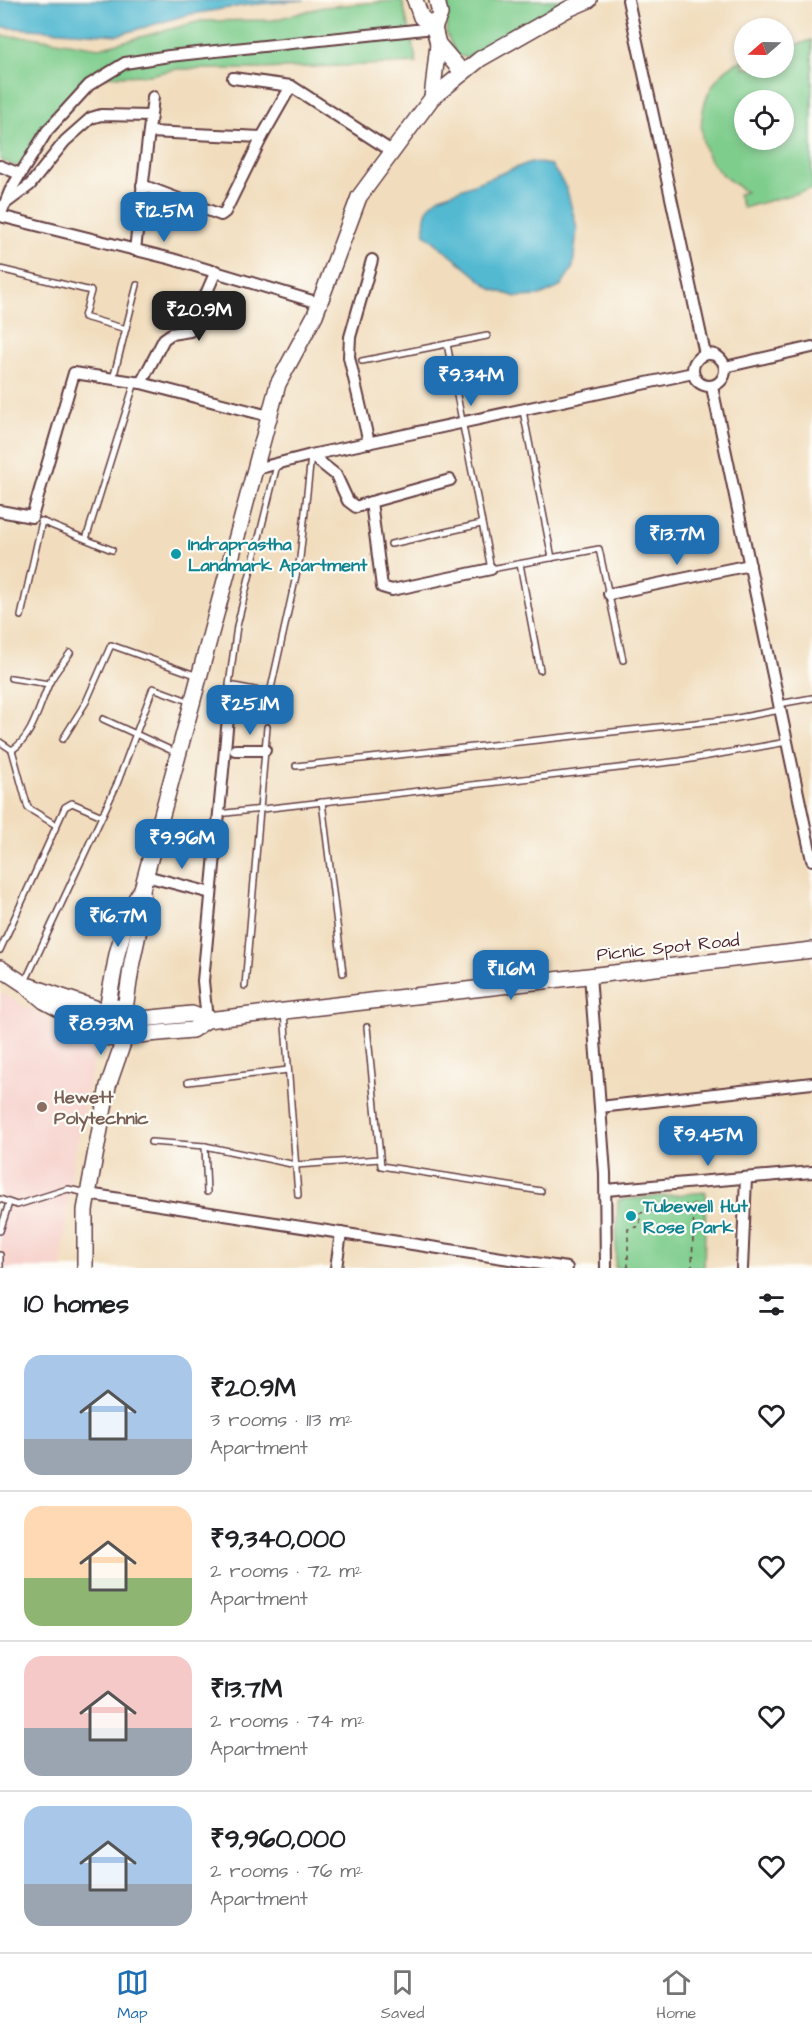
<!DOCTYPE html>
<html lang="en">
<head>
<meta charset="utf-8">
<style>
  :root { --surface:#fff; --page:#f6f6f6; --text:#202124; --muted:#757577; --line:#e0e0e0; --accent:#1f6fb2 }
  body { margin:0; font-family:"Architects Daughter",sans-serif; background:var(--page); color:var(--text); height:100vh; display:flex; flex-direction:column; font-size:22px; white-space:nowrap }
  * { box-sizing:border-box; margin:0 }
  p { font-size:20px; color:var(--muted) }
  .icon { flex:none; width:33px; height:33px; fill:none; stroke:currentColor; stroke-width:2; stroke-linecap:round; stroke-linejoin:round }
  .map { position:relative; height:1268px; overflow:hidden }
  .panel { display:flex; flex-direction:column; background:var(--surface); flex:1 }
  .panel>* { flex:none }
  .needle { width:39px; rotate:250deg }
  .buttons { position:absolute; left:734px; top:18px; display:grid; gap:12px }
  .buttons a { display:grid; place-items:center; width:60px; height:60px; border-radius:50%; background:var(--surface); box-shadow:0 3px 9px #0003; font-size:30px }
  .price { position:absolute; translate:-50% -51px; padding:0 14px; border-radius:12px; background:var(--accent); color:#fff; font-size:20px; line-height:39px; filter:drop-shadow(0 2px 3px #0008) }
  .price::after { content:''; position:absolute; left:50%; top:36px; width:18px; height:14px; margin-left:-9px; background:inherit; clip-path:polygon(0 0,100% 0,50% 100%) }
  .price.current { background:#222; color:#fff }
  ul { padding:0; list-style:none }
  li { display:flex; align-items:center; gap:18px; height:150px; padding:0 24px }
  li+li { border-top:2px solid var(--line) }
  li span { display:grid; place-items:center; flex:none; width:168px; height:120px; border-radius:18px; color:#555 }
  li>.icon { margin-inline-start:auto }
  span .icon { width:72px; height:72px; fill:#fffc; stroke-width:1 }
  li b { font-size:26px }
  h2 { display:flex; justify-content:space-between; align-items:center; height:72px; padding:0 24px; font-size:26px }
  .menu { display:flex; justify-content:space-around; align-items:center; height:84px; border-top:2px solid var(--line); background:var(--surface); font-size:16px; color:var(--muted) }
  .menu a { display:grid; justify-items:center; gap:3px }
  .menu .current { color:var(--accent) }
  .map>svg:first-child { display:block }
</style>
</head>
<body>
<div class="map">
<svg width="812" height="1268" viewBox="0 0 812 1268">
  <rect width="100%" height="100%" fill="#fdfcf7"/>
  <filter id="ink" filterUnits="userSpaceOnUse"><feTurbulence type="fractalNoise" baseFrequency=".0167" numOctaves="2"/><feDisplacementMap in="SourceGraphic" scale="12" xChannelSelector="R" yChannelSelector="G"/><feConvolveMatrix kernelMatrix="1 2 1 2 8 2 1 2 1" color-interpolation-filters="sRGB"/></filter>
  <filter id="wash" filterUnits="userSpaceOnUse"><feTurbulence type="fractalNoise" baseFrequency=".008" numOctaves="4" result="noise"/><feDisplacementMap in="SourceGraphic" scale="24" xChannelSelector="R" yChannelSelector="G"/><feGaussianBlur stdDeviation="1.35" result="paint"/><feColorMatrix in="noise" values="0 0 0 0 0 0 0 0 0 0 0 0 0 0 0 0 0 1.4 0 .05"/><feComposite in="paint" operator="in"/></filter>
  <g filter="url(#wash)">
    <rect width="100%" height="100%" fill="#f1ddbd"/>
    <!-- built -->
    <path fill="#f7d0ca" d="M0,992L96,1047L72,1166L61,1268H0Z"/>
    <!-- green -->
    <g fill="#7fcd8d" stroke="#64765c" stroke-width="1.5" fill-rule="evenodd">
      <path d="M402,0L417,63L259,69H177L149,75L89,77L46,128L18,167L0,160V36L31,37L99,48L201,21L273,20L323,7Z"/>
      <path d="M449,0H568L468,57L457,56L446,32Z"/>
      <path d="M812,40V189L743,208L738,194L746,192C731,182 714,171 707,154C692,121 708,71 744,60V68H783V49ZM744,100H783V140H744Z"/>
      <path d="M706,1192L704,1268H615L618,1200Z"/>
    </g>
    <!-- water -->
    <g fill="#52b9d1" stroke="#4e6c7e" stroke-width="1.5">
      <path d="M0,0H305L247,5L186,15L118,35L0,27Z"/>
      <path d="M531,162L551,165L566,187L577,228L573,267L560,287L540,296L516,297L492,289L425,234C423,216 425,207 440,197Z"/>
    </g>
  </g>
  <g filter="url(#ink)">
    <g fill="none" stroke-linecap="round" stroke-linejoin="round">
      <!-- lane casing -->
      <g stroke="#633c41" stroke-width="8">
        <g id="lane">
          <path d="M0,269L91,291L84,317L126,329"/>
          <path d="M447,344L491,569L599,549L623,660"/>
          <path d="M362,361L487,336"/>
          <path d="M113,379L137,285"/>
          <path d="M523,411L552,558"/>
          <path d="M277,465L237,626L229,685L270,693L300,558L311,456"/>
          <path d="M41,521L112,550"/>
          <path d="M86,539L135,382"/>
          <path d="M391,544L481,524"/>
          <path d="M520,564L540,670"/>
          <path d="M21,616L42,521"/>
          <path d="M11,678L49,684"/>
          <path d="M779,704L812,698"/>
          <path d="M103,719L177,753"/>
          <path d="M63,739L86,702L111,645L198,676"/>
          <path d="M0,742L12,750L28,808L56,825"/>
          <path d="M12,750C33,737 39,706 49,684C54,673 63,663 70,653"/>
          <path d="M296,766L732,719L780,710"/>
          <path d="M322,802L343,973"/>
          <path d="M218,814L680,761L787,742"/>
          <path d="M0,950L65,807L72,803L102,816"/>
          <path d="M24,984L117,784L153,688L191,702"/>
          <path d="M245,986L267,727"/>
          <path d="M284,1012L298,1195"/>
          <path d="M367,1027L381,1166L541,1191"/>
          <path d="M188,1082L288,1070"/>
          <path d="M151,1142L205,1146L296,1165L380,1159"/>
          <path d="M205,1146L207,1192"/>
          <path d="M0,1199L17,1205L68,1189L87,1193"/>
          <path d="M0,1231L9,1203"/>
          <path d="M0,1255V1268"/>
        </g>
      </g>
      <!-- street casing -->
      <g stroke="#633c41" stroke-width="14">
        <g id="street">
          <path d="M628,0L705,354"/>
          <path d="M233,78L291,86L393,152"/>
          <path d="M149,132L262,137"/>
          <path d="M0,166L20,174"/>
          <path d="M142,185L221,215L225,212L262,137L291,86"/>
          <path d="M6,203L30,185L65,141L91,118L101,115L151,116"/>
          <path d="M0,216L10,191L47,131L89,85L125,63L169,56L434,28"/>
          <path d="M0,216L172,259L319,303"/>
          <path d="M135,250L153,97"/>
          <circle cx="709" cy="370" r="16"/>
          <path d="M725,367L812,347"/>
          <path d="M141,383L164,339L171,334L190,331L216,271"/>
          <path d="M712,387L812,860"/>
          <path d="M369,443L349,357L350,337L372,260"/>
          <path d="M311,455L336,475L348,501L356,507L371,502"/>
          <path d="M256,469L311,455L693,373"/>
          <path d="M450,480L371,502L382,587L392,590L491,569"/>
          <path d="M0,511L32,517L74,373L141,383L269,416"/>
          <path d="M609,594L750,565"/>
          <path d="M235,750H265"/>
          <path d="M146,876L211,893"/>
          <path d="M590,975L605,1173L606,1268"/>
          <path d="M207,1020L203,981L228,718"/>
          <path d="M600,1107L812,1083"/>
          <path d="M606,1190L812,1172"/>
          <path d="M88,1194L567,1268"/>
          <path d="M336,1268L341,1233"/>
          <path d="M742,1268L746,1178"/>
        </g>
      </g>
      <!-- secondary casing -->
      <g stroke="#633c41" stroke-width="18">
        <g id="secondary">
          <path d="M415,0L421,17L434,28L438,44L463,73"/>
          <path d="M434,28L440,14L437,0"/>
          <path d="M432,98L438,44"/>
          <path d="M0,968L24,984L44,1001L102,1032"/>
          <path d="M30,986L104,1011"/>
          <circle cx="116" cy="1023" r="16"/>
          <path d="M107,1009L117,954L129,910L142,889"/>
          <path d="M125,1009L132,962L143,911L142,889L278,384L315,315L359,197L432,98L480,59L568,9L589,0"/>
          <path d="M132,1020L192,1014L207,1020"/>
          <path d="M127,1036L192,1030L207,1020L812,950"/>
          <path d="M85,1268V1210L108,1086L125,1037"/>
        </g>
      </g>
      <!-- path -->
      <path stroke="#633c41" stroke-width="1.5" stroke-dasharray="4.5 4.5" stroke-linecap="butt" d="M628,1268V1229L640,1226V1213L694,1204L692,1268"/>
      <!-- lane -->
      <use href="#lane" stroke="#fff" stroke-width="5"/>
      <!-- street -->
      <use href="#street" stroke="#fff" stroke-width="10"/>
      <!-- secondary -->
      <use href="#secondary" stroke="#fff" stroke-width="15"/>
    </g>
  </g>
  <!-- markers -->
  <g fill="#0f9aa8" stroke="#fdfcf7" stroke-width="2">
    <circle cx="176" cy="554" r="6"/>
    <circle cx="631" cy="1216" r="6"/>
  </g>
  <circle fill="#8d6e63" stroke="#fdfcf7" stroke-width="2" cx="42" cy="1107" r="6"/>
  <g text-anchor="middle" stroke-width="4.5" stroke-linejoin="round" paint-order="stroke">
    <!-- culture labels -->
    <g font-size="18" font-weight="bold" fill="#0d838f" stroke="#fdfcf7" text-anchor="start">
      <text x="188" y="550">Indraprastha<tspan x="188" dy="21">Landmark Apartment</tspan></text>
      <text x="643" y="1212">Tubewell Hut<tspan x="643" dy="21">Rose Park</tspan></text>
    </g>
    <!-- street labels -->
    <g font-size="18" fill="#4a1f2b" stroke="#fdfcf7">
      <text transform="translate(668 947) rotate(-6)" y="6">Picnic Spot Road</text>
    </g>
    <!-- education labels -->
    <g font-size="18" font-weight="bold" fill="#785e54" stroke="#fdfcf7" text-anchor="start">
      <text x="54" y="1103">Hewett<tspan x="54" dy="21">Polytechnic</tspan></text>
    </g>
  </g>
</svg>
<div class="buttons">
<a><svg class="needle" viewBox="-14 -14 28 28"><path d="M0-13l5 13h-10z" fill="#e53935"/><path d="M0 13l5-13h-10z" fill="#757577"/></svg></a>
<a><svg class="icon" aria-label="locate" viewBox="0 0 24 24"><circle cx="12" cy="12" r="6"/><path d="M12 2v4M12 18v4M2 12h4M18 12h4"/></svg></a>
</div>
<b class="price" style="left:164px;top:243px">₹12.5M</b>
<b class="price current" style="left:199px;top:342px">₹20.9M</b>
<b class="price" style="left:471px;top:407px">₹9.34M</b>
<b class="price" style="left:677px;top:566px">₹13.7M</b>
<b class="price" style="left:250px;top:736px">₹25.1M</b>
<b class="price" style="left:182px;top:870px">₹9.96M</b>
<b class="price" style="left:118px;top:948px">₹16.7M</b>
<b class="price" style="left:511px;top:1001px">₹11.6M</b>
<b class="price" style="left:101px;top:1056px">₹8.93M</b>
<b class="price" style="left:708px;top:1167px">₹9.45M</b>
</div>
<section class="panel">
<h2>10 homes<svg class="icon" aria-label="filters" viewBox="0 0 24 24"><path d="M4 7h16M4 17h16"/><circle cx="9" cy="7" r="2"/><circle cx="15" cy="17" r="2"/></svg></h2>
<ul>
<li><span style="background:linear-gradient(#a9c7e8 70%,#9aa5b1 0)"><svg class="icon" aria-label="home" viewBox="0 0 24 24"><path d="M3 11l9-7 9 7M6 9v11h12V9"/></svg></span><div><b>₹20.9M</b><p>3 rooms · 113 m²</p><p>Apartment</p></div><svg class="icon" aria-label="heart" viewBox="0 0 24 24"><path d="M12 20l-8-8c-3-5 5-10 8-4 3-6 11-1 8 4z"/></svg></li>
<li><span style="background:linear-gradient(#ffd9b3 60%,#8fb573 0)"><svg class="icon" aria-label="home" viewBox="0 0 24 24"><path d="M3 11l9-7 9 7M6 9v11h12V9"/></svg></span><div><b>₹9,340,000</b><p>2 rooms · 72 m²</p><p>Apartment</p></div><svg class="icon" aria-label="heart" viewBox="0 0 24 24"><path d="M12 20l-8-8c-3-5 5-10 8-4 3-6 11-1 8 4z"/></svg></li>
<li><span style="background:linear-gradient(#f6c9c9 60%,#9aa5b1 0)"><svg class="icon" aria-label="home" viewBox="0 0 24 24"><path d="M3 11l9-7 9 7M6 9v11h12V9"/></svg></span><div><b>₹13.7M</b><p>2 rooms · 74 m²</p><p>Apartment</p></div><svg class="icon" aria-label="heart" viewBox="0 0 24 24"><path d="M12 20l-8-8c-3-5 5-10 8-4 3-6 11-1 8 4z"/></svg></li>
<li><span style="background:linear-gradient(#a9c7e8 65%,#9aa5b1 0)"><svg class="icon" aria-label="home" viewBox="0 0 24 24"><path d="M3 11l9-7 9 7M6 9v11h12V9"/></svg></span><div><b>₹9,960,000</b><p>2 rooms · 76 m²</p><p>Apartment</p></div><svg class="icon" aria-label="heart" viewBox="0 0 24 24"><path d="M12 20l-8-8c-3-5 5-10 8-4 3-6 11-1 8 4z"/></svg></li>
</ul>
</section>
<nav class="menu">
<a class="current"><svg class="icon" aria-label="map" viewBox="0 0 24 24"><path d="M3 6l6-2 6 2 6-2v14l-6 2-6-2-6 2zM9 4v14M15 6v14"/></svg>Map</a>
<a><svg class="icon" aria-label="saved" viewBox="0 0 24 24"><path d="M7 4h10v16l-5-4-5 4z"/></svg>Saved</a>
<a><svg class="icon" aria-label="home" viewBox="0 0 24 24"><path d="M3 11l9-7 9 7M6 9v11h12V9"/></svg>Home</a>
</nav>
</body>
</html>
